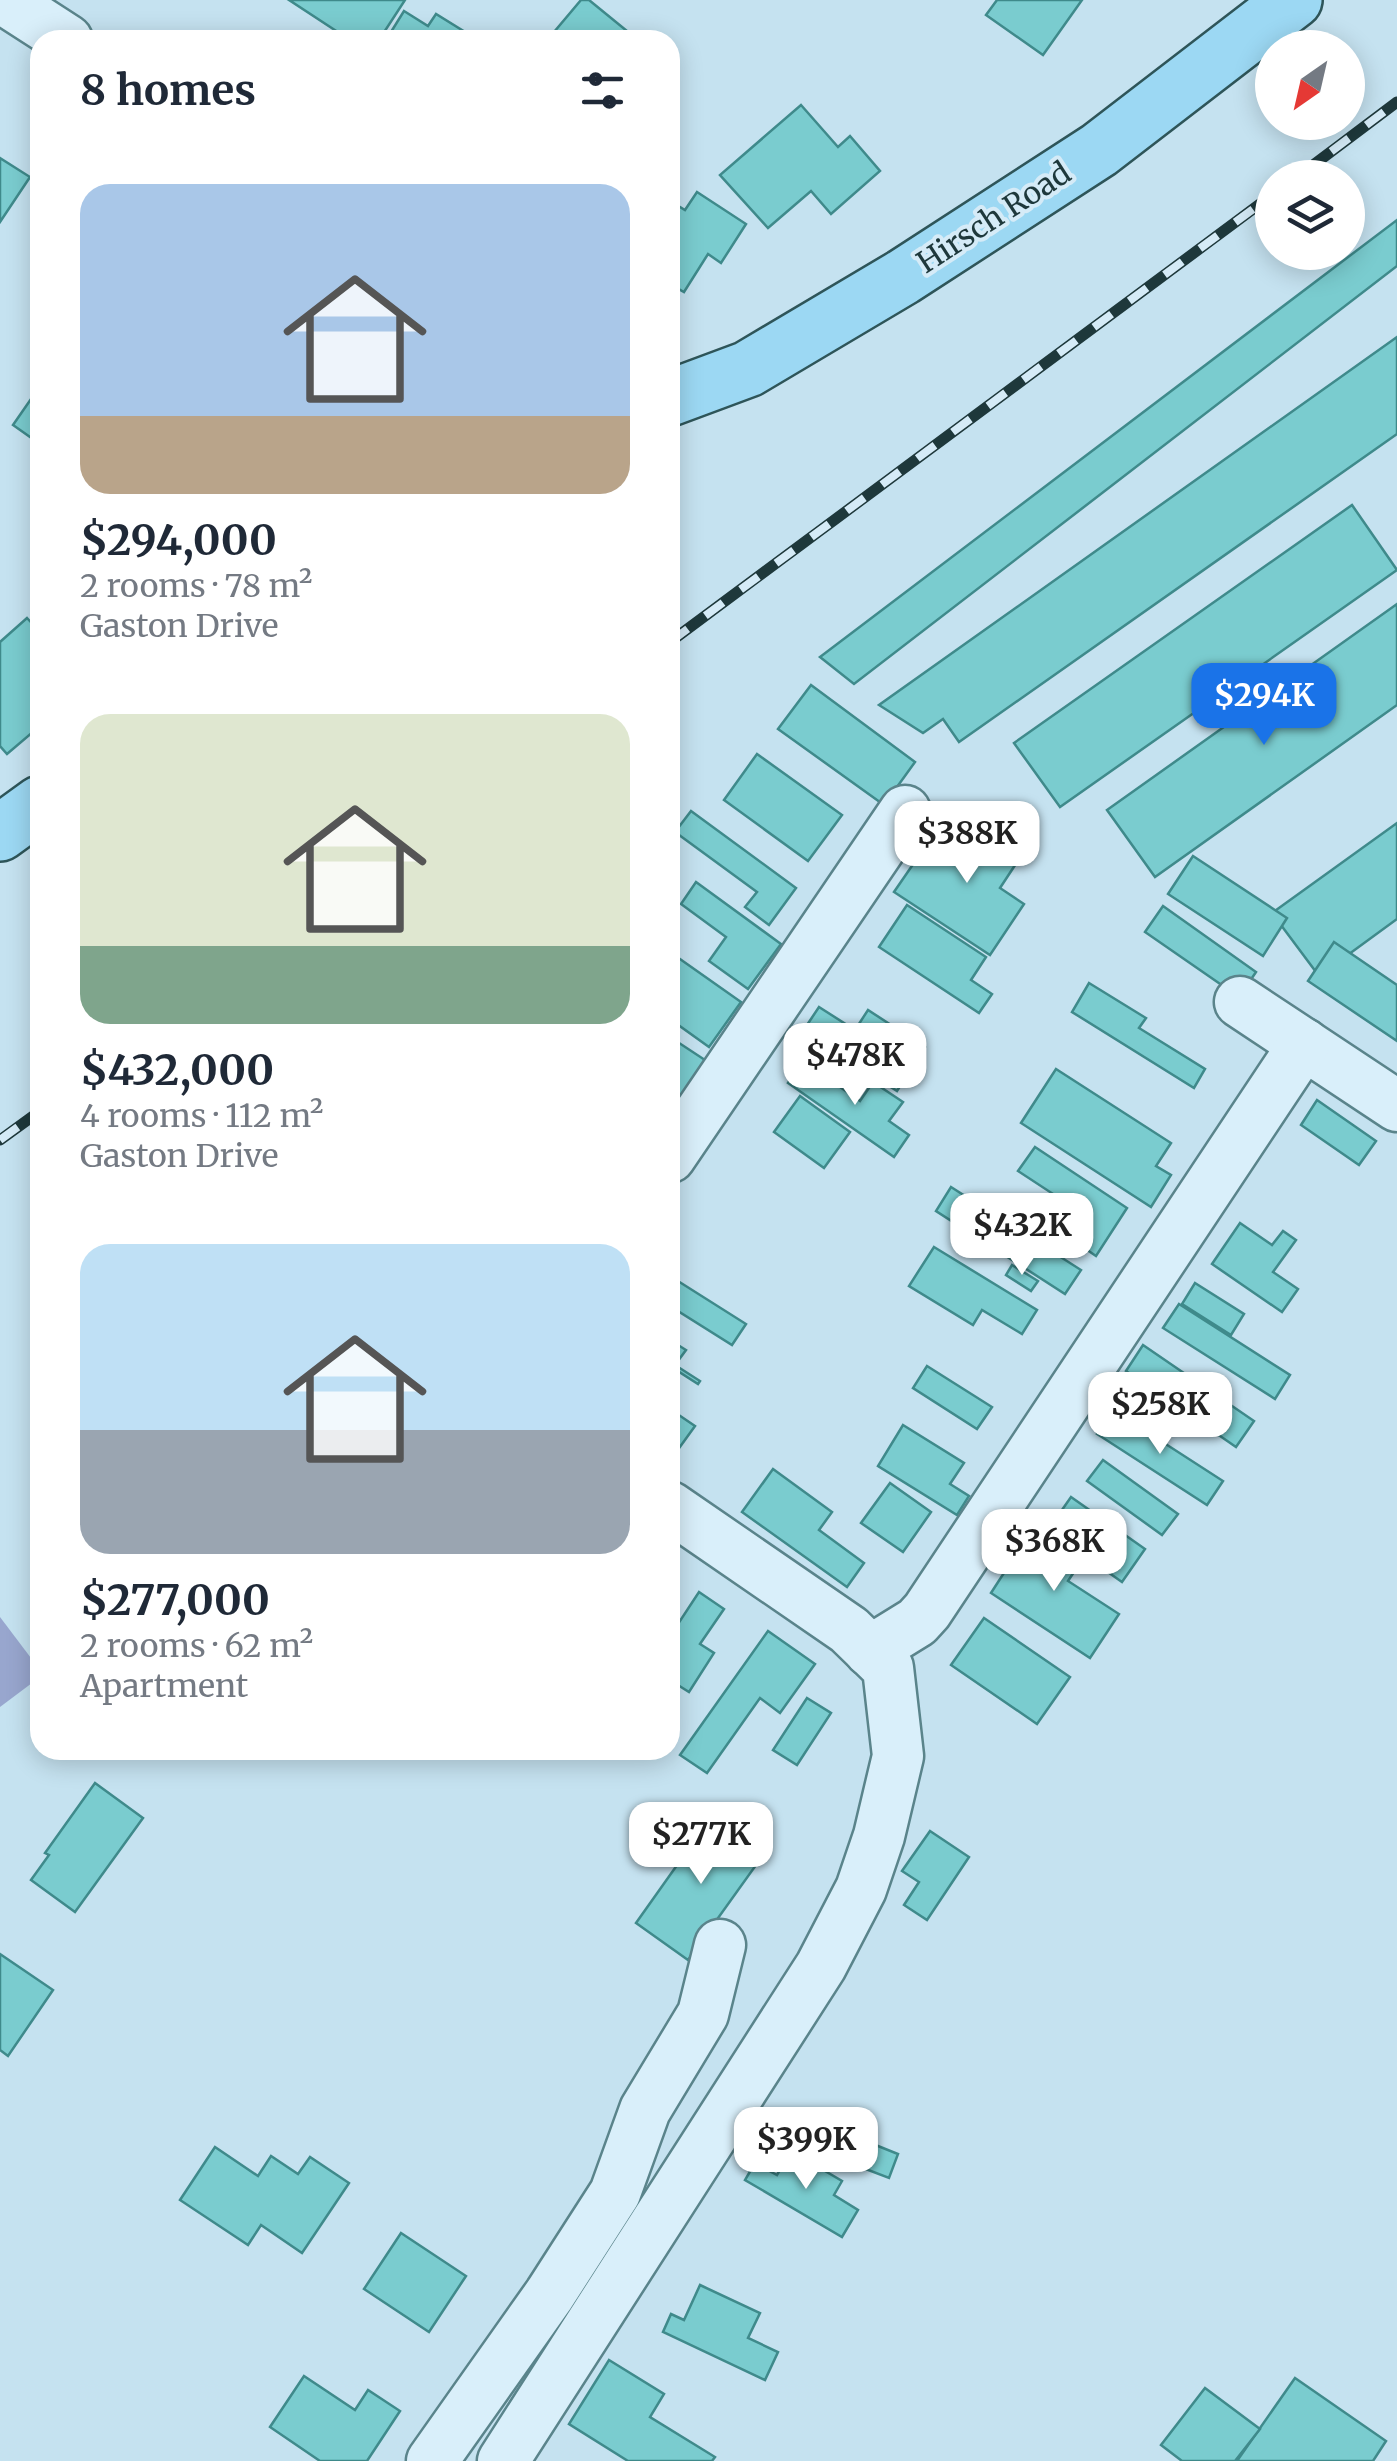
<!DOCTYPE html>
<html lang="en">
<head>
<meta charset="utf-8">
<style>
  :root { --surface:#fff; --page:#f2f2f3; --text:#1f2937; --muted:#747a83; --accent:#1a73e8 }
  body { margin:0; font-family:Merriweather,serif; background:var(--page); color:var(--text); height:100vh; display:flex; flex-direction:column; font-size:38px; white-space:nowrap }
  * { box-sizing:border-box; margin:0 }
  p { font-size:32px; color:var(--muted) }
  .icon { flex:none; width:55px; height:55px; fill:none; stroke:currentColor; stroke-width:2; stroke-linecap:round; stroke-linejoin:round }
  .map { position:relative; flex:1; overflow:hidden }
  .side { position:absolute; left:30px; top:30px; width:650px; height:1730px; display:flex; flex-direction:column; background:var(--surface); border-radius:30px; box-shadow:0 5px 25px #0003 }
  .side>* { flex:none }
  .needle { width:65px; rotate:214deg }
  .fabs { position:absolute; left:1255px; top:30px; display:grid; gap:20px }
  .fabs a { display:grid; place-items:center; width:110px; height:110px; border-radius:50%; background:var(--surface); box-shadow:0 5px 25px #0003; font-size:50px }
  .price { position:absolute; translate:-50% -85px; padding:0 22px; border-radius:20px; background:#fff; color:#222; font-size:32px; line-height:65px; filter:drop-shadow(0 2px 5px #0008) }
  .price::after { content:''; position:absolute; left:50%; top:60px; width:30px; height:22px; margin-left:-15px; background:inherit; clip-path:polygon(0 0,100% 0,50% 100%) }
  .price.current { background:var(--accent); color:#fff }
  ul { padding:0; list-style:none }
  li { display:grid; align-content:center; gap:20px; height:530px; padding:0 50px }
  li span { display:grid; place-items:center; height:310px; border-radius:30px; color:#555 }
  li>.icon { margin-inline-start:auto }
  span .icon { width:180px; height:180px; fill:#fffc; stroke-width:1 }
  li b { font-size:42px }
  h2 { display:flex; justify-content:space-between; align-items:center; height:120px; padding:0 50px; font-size:42px }
  .map>svg:first-child { display:block }
</style>
</head>
<body>
<div class="map">
<svg width="1397" height="2461" viewBox="0 0 1397 2461">
  <rect width="100%" height="100%" fill="#c5e2f0"/>
  <!-- green -->
  <path fill="#98a6ce" d="M0,1617L40,1670V1677L0,1707Z"/>
  <!-- building -->
  <g fill="#7acccf" stroke="#3f8a8b" stroke-width="2.5">
    <path d="M289,0H405L379,40H350Z"/>
    <path d="M581,0H589L638,40H552L549,38Z"/>
    <path d="M997,0H1082L1043,55L986,15Z"/>
    <path d="M404,11L428,26L436,14L478,40H386Z"/>
    <path d="M801,105L838,147L850,136L880,171L831,214L811,191L768,228L720,175Z"/>
    <path d="M0,158L30,177L0,222Z"/>
    <path d="M697,192L746,224L721,263L708,254L684,292L670,284V201L685,210Z"/>
    <path d="M1397,220V266L854,684L820,657Z"/>
    <path d="M1397,337V434L959,742L943,719L923,733L879,705Z"/>
    <path d="M40,386V444L13,425Z"/>
    <path d="M1352,505L1397,570L1060,807L1014,743Z"/>
    <path d="M1397,604V705L1155,877L1107,810Z"/>
    <path d="M27,618L40,632V696L37,698L40,702V726L7,754L0,746V642Z"/>
    <path d="M811,685L915,762L884,805L778,729Z"/>
    <path d="M757,754L842,815L808,861L724,800Z"/>
    <path d="M691,811L796,888L769,925L745,907L757,892L675,832Z"/>
    <path d="M970,817L1023,853L1000,888L1024,904L990,955L894,892L927,844L943,856Z"/>
    <path d="M1397,823V919L1319,976L1272,913Z"/>
    <path d="M1193,856L1287,918L1263,956L1168,894Z"/>
    <path d="M696,882L781,944L748,989L709,961L726,937L681,904Z"/>
    <path d="M907,905L986,957L971,980L992,994L979,1013L879,947Z"/>
    <path d="M1163,906L1256,972L1239,997L1145,932Z"/>
    <path d="M1334,942L1397,985V1041L1308,981Z"/>
    <path d="M670,952L741,1002L709,1047L670,1019Z"/>
    <path d="M1089,983L1146,1018L1139,1028L1205,1069L1194,1088L1072,1012Z"/>
    <path d="M819,1007L855,1030L868,1010L925,1047L897,1091L803,1031Z"/>
    <path d="M670,1037L705,1060L673,1110L670,1108Z"/>
    <path d="M803,1061L860,1101L873,1082L903,1102L889,1121L909,1135L894,1157L788,1083Z"/>
    <path d="M1056,1069L1171,1143L1156,1166L1171,1175L1151,1207L1021,1123Z"/>
    <path d="M800,1096L850,1132L824,1168L774,1132Z"/>
    <path d="M1317,1100L1376,1141L1359,1165L1301,1125Z"/>
    <path d="M1035,1147L1127,1208L1096,1256L1061,1232L1076,1209L1018,1171Z"/>
    <path d="M951,1187L1081,1270L1065,1294L936,1211Z"/>
    <path d="M1240,1223L1272,1245L1283,1231L1296,1240L1273,1272L1298,1289L1282,1312L1212,1264Z"/>
    <path d="M934,1247L1037,1310L1022,1334L982,1310L973,1325L909,1286Z"/>
    <path d="M1012,1265L1038,1281L1031,1291L1006,1275Z"/>
    <path d="M670,1276L746,1324L732,1345L670,1306Z"/>
    <path d="M1195,1283L1244,1314L1231,1335L1182,1304Z"/>
    <path d="M1179,1304L1290,1375L1275,1399L1163,1328Z"/>
    <path d="M670,1340L686,1350L675,1365L700,1381L698,1384L670,1366Z"/>
    <path d="M1143,1345L1254,1421L1236,1447L1126,1371Z"/>
    <path d="M927,1366L992,1407L977,1429L913,1388Z"/>
    <path d="M670,1409L695,1426L677,1451L670,1446Z"/>
    <path d="M1113,1410L1223,1481L1207,1505L1097,1434Z"/>
    <path d="M903,1425L964,1463L950,1484L969,1496L957,1515L878,1466Z"/>
    <path d="M1103,1460L1178,1514L1162,1535L1087,1481Z"/>
    <path d="M773,1469L832,1512L819,1530L864,1563L847,1587L742,1512Z"/>
    <path d="M890,1483L931,1512L903,1552L861,1523Z"/>
    <path d="M1071,1497L1145,1549L1122,1582L1048,1530Z"/>
    <path d="M1033,1528L1082,1560L1068,1581L1119,1614L1090,1658L991,1593Z"/>
    <path d="M699,1592L724,1609L700,1644L714,1653L689,1692L673,1682L670,1687V1636Z"/>
    <path d="M984,1618L1070,1677L1037,1724L951,1665Z"/>
    <path d="M768,1631L815,1664L780,1713L760,1698L707,1773L680,1755Z"/>
    <path d="M807,1698L831,1713L797,1765L773,1750Z"/>
    <path d="M95,1783L143,1818L75,1912L31,1880L49,1855L45,1853Z"/>
    <path d="M714,1813L766,1851L688,1960L636,1923Z"/>
    <path d="M930,1831L969,1857L927,1920L904,1905L919,1882L902,1871Z"/>
    <path d="M0,1954L53,1990L8,2056L0,2050Z"/>
    <path d="M873,2144L898,2154L889,2178L863,2168Z"/>
    <path d="M215,2147L258,2176L271,2156L298,2174L310,2157L349,2183L302,2253L261,2225L248,2245L180,2200Z"/>
    <path d="M791,2151L842,2181L834,2195L858,2210L842,2237L745,2180L755,2163L777,2175Z"/>
    <path d="M401,2233L466,2276L429,2332L364,2289Z"/>
    <path d="M700,2285L760,2313L748,2338L778,2352L765,2380L663,2332L671,2314L684,2320Z"/>
    <path d="M609,2360L664,2394L650,2417L715,2457L712,2461H628L569,2424Z"/>
    <path d="M304,2376L355,2410L368,2390L400,2411L367,2461H320L270,2427Z"/>
    <path d="M1295,2378L1386,2441L1373,2461H1237Z"/>
    <path d="M1205,2388L1260,2429L1235,2461H1182L1161,2445Z"/>
  </g>
  <g fill="none" stroke-linecap="round" stroke-linejoin="round">
    <!-- minor casing -->
    <g stroke="#5a848b" stroke-width="55">
      <g id="minor">
        <path d="M5,0L67,40"/>
        <path d="M1240,1002L1397,1106"/>
        <path d="M670,1157L905,811"/>
        <path d="M870,1651L917,1622L927,1611L1304,1044"/>
        <path d="M432,2461L550,2294L615,2193L645,2110L703,2014L720,1945"/>
        <path d="M503,2461L821,1966L861,1889L879,1836L898,1756L888,1668L849,1630L670,1507"/>
      </g>
    </g>
    <!-- major casing -->
    <g stroke="#2e5559" stroke-width="60">
      <g id="major">
        <path d="M670,398L748,369L903,277L1099,150L1294,0"/>
        <path d="M0,833L40,804"/>
      </g>
    </g>
    <!-- minor -->
    <use href="#minor" stroke="#d9effa" stroke-width="50"/>
    <!-- major -->
    <use href="#major" stroke="#9cd8f3" stroke-width="55"/>
    <!-- rail casing -->
    <g stroke="#1e383b" stroke-width="11">
      <g id="rail">
        <path d="M1296,178L1397,102"/>
        <path d="M670,642L1272,195"/>
        <path d="M0,1140L40,1111"/>
      </g>
    </g>
    <!-- rail -->
    <use href="#rail" stroke="#d5ebf7" stroke-width="8" stroke-dasharray="22" stroke-linecap="butt"/>
  </g>
  <g text-anchor="middle" stroke-width="8" stroke-linejoin="round" paint-order="stroke">
    <!-- street labels -->
    <g font-size="30" fill="#1e383b" stroke="#d5ebf7">
      <text transform="translate(994 218) rotate(-33)" y="10">Hirsch Road</text>
    </g>
  </g>
</svg>
<div class="fabs">
<a><svg class="needle" viewBox="-14 -14 28 28"><path d="M0-13l5 13h-10z" fill="#e53935"/><path d="M0 13l5-13h-10z" fill="#747a83"/></svg></a>
<a><svg class="icon" aria-label="layers" viewBox="0 0 24 24"><path d="M12 4l9 5-9 5-9-5zM3 14l9 5 9-5"/></svg></a>
</div>
<b class="price current" style="left:1264px;top:748px">$294K</b>
<b class="price" style="left:967px;top:886px">$388K</b>
<b class="price" style="left:855px;top:1108px">$478K</b>
<b class="price" style="left:1022px;top:1278px">$432K</b>
<b class="price" style="left:1160px;top:1457px">$258K</b>
<b class="price" style="left:1054px;top:1594px">$368K</b>
<b class="price" style="left:701px;top:1887px">$277K</b>
<b class="price" style="left:806px;top:2192px">$399K</b>
<section class="side">
<h2>8 homes<svg class="icon" aria-label="filters" viewBox="0 0 24 24"><path d="M4 7h16M4 17h16"/><circle cx="9" cy="7" r="2"/><circle cx="15" cy="17" r="2"/></svg></h2>
<ul>
<li><span style="background:linear-gradient(#a9c7e8 75%,#b9a48a 0)"><svg class="icon" aria-label="home" viewBox="0 0 24 24"><path d="M3 11l9-7 9 7M6 9v11h12V9"/></svg></span><div><b>$294,000</b><p>2 rooms · 78 m²</p><p>Gaston Drive</p></div></li>
<li><span style="background:linear-gradient(#dfe7d0 75%,#7fa58c 0)"><svg class="icon" aria-label="home" viewBox="0 0 24 24"><path d="M3 11l9-7 9 7M6 9v11h12V9"/></svg></span><div><b>$432,000</b><p>4 rooms · 112 m²</p><p>Gaston Drive</p></div></li>
<li><span style="background:linear-gradient(#bfe0f5 60%,#9aa5b1 0)"><svg class="icon" aria-label="home" viewBox="0 0 24 24"><path d="M3 11l9-7 9 7M6 9v11h12V9"/></svg></span><div><b>$277,000</b><p>2 rooms · 62 m²</p><p>Apartment</p></div></li>
</ul>
</section>
</div>
</body>
</html>
